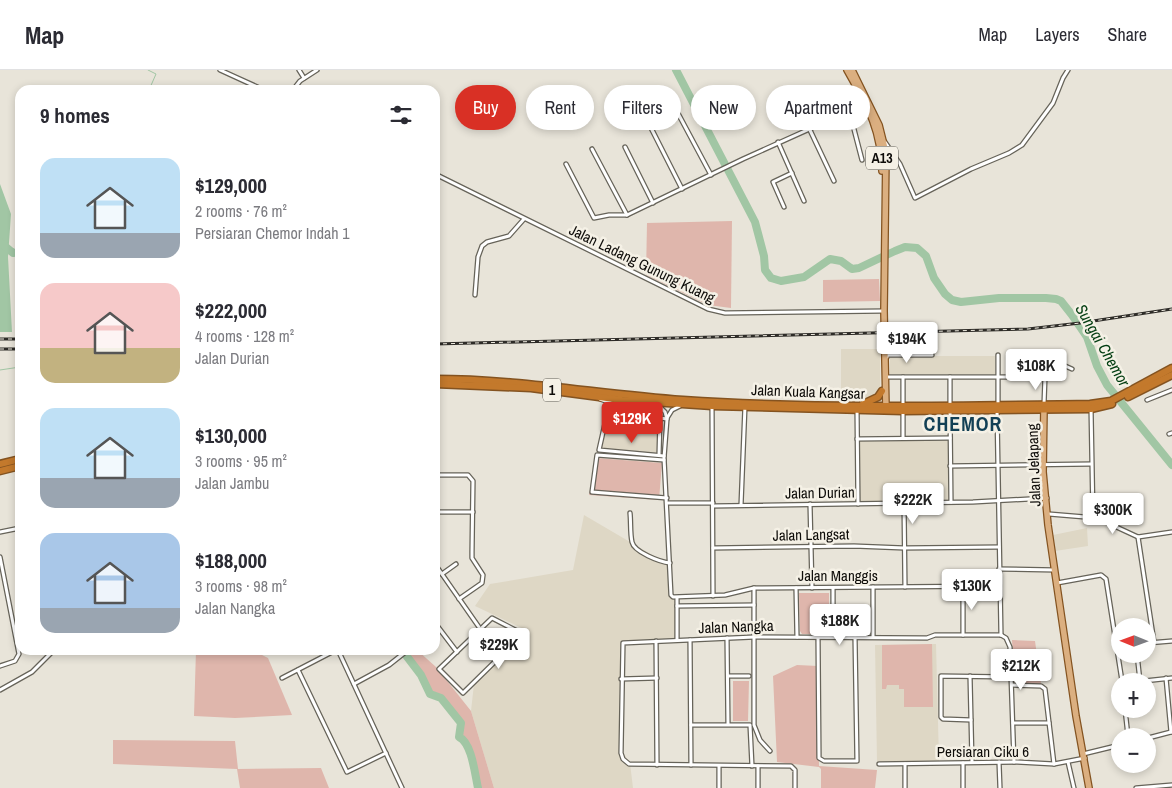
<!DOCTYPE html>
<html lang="en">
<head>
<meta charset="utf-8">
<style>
  :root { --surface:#fff; --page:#f7f7f7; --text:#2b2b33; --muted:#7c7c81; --line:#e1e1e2; --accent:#d93025 }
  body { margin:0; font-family:"Archivo Narrow",sans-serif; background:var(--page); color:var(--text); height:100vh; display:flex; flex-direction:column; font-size:19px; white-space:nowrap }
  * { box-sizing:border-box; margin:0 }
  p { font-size:16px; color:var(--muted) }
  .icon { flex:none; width:28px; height:28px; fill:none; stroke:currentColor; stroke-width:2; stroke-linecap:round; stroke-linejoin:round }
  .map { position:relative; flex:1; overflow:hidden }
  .panel { position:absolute; left:15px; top:15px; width:425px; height:570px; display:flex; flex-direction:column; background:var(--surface); border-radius:15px; box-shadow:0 2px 8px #0003 }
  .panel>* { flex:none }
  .banner { position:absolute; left:455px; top:15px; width:475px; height:45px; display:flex; gap:10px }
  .needle { width:32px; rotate:271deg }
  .controls { position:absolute; left:1111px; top:548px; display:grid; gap:10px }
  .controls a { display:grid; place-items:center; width:45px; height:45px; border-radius:50%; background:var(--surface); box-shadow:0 2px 8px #0003; font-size:25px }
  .price { position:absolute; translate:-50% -42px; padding:0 11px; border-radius:5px; background:#fff; color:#222; font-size:16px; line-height:32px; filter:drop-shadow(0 1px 2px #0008) }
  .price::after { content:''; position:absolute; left:50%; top:30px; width:15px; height:11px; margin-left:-8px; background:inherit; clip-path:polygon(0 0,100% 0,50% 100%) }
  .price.current { background:var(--accent); color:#fff }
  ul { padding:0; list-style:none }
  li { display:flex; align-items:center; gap:15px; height:125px; padding:0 25px }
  li span { display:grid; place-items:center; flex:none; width:140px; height:100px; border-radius:15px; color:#555 }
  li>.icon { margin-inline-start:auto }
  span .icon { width:60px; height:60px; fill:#fffc; stroke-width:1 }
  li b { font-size:21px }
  h2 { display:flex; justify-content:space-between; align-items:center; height:60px; padding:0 25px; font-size:21px }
  .tag { padding:0 18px; border-radius:22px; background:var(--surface); box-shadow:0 2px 8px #0003; font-size:18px; line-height:45px }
  .tag.current { background:var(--accent); color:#fff }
  header { display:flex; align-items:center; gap:30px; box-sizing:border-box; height:70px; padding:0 25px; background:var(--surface); border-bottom:1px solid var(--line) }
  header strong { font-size:24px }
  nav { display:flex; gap:28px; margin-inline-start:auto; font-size:18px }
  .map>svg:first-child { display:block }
</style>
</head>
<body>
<header>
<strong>Map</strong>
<nav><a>Map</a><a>Layers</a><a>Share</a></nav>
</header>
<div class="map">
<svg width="1172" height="718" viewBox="0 0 1172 718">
  <rect width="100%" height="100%" fill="#e8e4d9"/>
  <!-- built -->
  <g fill="#ded7c5">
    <path d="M841,279H880V325L865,330H841Z"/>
    <rect x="890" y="286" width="105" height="18"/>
    <path d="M606,337L659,341L662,344V393L596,388Z"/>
    <path d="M855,368H950L951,432L855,433Z"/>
    <path d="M584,445L671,496V525L676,528L677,570L623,573L620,678L630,693L633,718H494L471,641L474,614L528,561L475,536L490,514L573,500Z"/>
    <path d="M1087,458L1088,476L1055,481L1053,465Z"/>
    <path d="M936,574L939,691L877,692L875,575Z"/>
  </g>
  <!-- green -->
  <g fill="#dfb6ac">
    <path d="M732,151L731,238L708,235L646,205L647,153Z"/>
    <path d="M879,209L880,231L823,232V210Z"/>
    <path d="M596,388L662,393L659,430L589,425Z"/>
    <path d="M799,523H829V561L826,564H802L800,561Z"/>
    <path d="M1012,570L1035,571L1041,614L1015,613Z"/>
    <path d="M932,574L933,637H904V619H899V615H887L886,619H882V575Z"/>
    <path d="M196,580H252L268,588L292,645L235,648L194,646Z"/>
    <path d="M401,580H417L436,597L471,641L494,718H478C475,705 472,673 459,667L461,653L441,628L430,624L421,605Z"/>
    <path d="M797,595L818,596L819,696L877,700L875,718H821V699L819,697L777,692L773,606Z"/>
    <path d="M733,611H749L748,651H733Z"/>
    <path d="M113,670L235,671L238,699L321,698L329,718H240L237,699L113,694Z"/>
  </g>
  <!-- water -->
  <path fill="#a1c6a4" d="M0,114L11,144L8,187L12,262H0Z"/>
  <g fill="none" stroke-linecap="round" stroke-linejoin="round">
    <!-- stream -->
    <g stroke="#a1c6a4" stroke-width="1">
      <path d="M148,0L156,4L149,20"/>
      <path d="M0,300L20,297"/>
    </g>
    <!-- river -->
    <g stroke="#a1c6a4" stroke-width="8">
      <path d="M676,0L755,152L764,186L765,200L771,208L781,211L804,207L830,189L841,191L852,199L859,198L895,181L905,177L917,178L926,186L934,208L945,224L952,230L961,232L999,228H1046L1056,229L1061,231L1072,245L1087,267L1097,296L1107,315L1172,395"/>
      <path d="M0,172L13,183L20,182"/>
      <path d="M402,580L421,605L430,624L441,628L461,653L459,667C472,673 475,705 478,718"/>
    </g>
    <!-- street casing -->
    <g stroke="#666359" stroke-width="5.5">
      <g id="street">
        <path d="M220,0L264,20"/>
        <path d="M299,0L304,8"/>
        <path d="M293,20L300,11L317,0"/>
        <path d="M673,34L711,105"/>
        <path d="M849,40L862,90"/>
        <path d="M647,50L682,119"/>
        <path d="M809,58L834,111"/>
        <path d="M778,72L804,131"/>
        <path d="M885,72L900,94L915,128L971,99L1009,83L1022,75L1053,33L1063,8L1068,0"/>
        <path d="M625,77L653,133"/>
        <path d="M592,79L627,145"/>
        <path d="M566,94L594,148L609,145H627L743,89L865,34"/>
        <path d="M435,104L708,239L725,243L883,241"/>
        <path d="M784,137L773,112L792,103"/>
        <path d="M475,225L478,187L482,176L487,172L509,166L524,149"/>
        <path d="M998,285V334"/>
        <path d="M887,287V285H932"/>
        <path d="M885,307H1045"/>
        <path d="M903,307V336"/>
        <path d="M950,307V335"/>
        <path d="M600,329L614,334L661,338L665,342L667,349L664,388L671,525L673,527L725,525L754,518L1000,516"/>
        <path d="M1147,330L1172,320"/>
        <path d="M1044,334L1045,307L1049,296L1063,295L1072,299"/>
        <path d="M712,337L713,526"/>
        <path d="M1091,338L1093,447"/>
        <path d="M857,339L858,434"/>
        <path d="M903,341V368"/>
        <path d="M950,341L951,432"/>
        <path d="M997,341L1001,565"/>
        <path d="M667,348L672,340L680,336"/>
        <path d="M1169,364L1172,363"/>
        <path d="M857,369L950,368"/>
        <path d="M659,385L660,348"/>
        <path d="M664,386L599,380L608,340L658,344L660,348L667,349"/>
        <path d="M664,390L597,385L592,422L667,428"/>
        <path d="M950,396L1091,394"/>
        <path d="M435,405H468L473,411L472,482V488L483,505L482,513L459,529"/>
        <path d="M668,433H713"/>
        <path d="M904,433L905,517"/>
        <path d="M810,434L812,518"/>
        <path d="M741,435L745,336"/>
        <path d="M713,436L973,432L1047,428"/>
        <path d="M435,442H473"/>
        <path d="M630,443C631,452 630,463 632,472C634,482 660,492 670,493"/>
        <path d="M1049,444L1097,448L1138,467L1172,462"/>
        <path d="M0,462L20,458"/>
        <path d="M1138,467L1154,572"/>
        <path d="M435,469L437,497L481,560"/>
        <path d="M713,478L854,476L904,478L999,477"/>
        <path d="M0,487L19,584L15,591L0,596"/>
        <path d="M999,499L1055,500"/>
        <path d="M442,504L456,494"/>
        <path d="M1057,513L1101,505L1106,509L1122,611"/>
        <path d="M873,517V567"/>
        <path d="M963,517V565"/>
        <path d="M754,518V655L760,670L770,681"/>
        <path d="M796,518L797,567"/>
        <path d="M833,518V567"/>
        <path d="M677,536L754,535"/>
        <path d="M492,548L523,564L463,623L439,599Z"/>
        <path d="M435,553L457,582"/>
        <path d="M1001,565L1006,568L1010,577L1014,692"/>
        <path d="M818,567L819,688L824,691H857L855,567"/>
        <path d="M727,568L728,654"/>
        <path d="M677,570V528"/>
        <path d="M690,570L691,695"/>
        <path d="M656,571L657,695"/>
        <path d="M1148,573L1172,571"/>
        <path d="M338,580L402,718"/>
        <path d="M1137,584L1140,611"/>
        <path d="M298,600L347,702L386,683"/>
        <path d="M728,606H749"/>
        <path d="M970,606L972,692"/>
        <path d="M282,608L336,580"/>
        <path d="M1166,608L1171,662"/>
        <path d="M621,609L657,608"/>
        <path d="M1144,611L1172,608"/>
        <path d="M354,614L389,595L408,580"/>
        <path d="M1012,615L1041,616L1045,619L1054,694"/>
        <path d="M0,620L32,602L54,580"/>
        <path d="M1125,639L1128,666"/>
        <path d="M971,650L943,649L941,647V606L1011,607"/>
        <path d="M1013,653H1049"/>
        <path d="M691,655H750L752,696"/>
        <path d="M1148,668L1171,662"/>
        <path d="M1083,684L1120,675"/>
        <path d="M999,692L1000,718"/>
        <path d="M1068,692L1074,718"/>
        <path d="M963,693V718"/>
        <path d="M879,694L1017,692L1054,694L1085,688"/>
        <path d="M905,694V718"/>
        <path d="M719,696V718"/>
        <path d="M758,718V696"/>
        <path d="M795,718V700L791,696L629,694L623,689L621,683L623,573L754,567L927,568L935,565H1001"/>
        <path d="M1136,718L1172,715"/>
      </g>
    </g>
    <!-- primary casing -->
    <g stroke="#845320" stroke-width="8">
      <g id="primary">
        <path d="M847,0C867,36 881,58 882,101"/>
        <path d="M852,0L879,55L886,83L884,241L886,339"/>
        <path d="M1044,337L1043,402L1048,455L1076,646L1089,718"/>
      </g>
    </g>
    <!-- highway casing -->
    <g stroke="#845320" stroke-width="9">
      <g id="highway">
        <path d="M435,309C518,309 600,324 683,330C818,339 955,336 1090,334L1111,331L1172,298"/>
        <path d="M435,314L531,318L622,330L712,336L903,341L1091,339L1112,334"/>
        <path d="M1128,327L1172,305"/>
        <path d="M863,334L878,327L882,321"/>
        <path d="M0,394L20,389"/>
        <path d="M0,401L20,396"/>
      </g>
    </g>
    <!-- street -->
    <use href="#street" stroke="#fff" stroke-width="3"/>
    <!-- primary -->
    <use href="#primary" stroke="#dbaf80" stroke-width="5.5"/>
    <!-- highway -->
    <use href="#highway" stroke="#c3792c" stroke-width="6"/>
    <!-- rail casing -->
    <g stroke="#2d2b27" stroke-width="3">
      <g id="rail">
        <path d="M0,269H20"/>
        <path d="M435,274L1028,259L1080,253L1172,239"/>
        <path d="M0,279H20"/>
      </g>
    </g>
    <!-- rail -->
    <use href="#rail" stroke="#f5f1e6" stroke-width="1" stroke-dasharray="4" stroke-linecap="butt"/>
  </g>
  <g text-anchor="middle" stroke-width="5" stroke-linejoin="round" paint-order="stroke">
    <!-- shield labels -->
    <g fill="#f5f1e6" stroke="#53514b" stroke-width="1">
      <rect x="866" y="76.5" width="32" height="23" rx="4"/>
      <rect x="543" y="308.5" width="18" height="23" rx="4"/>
    </g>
    <g font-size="14" font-weight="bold" fill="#0e0c09">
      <text x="882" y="93">A13</text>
      <text x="552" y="325">1</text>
    </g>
    <!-- street labels -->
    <g font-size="15" fill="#0e0c09" stroke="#f5f1e6">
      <text transform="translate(642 194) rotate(26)" y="5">Jalan Ladang Gunung Kuang</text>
      <text transform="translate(808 322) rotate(2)" y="5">Jalan Kuala Kangsar</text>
      <text transform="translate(1034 395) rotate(-92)" y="5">Jalan Jelapang</text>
      <text transform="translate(820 423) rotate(-1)" y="5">Jalan Durian</text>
      <text transform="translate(811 465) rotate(-1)" y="5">Jalan Langsat</text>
      <text x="838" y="511">Jalan Manggis</text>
      <text transform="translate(736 557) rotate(-2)" y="5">Jalan Nangka</text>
      <text x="983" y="687">Persiaran Ciku 6</text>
    </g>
    <!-- water labels -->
    <g font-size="16" font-style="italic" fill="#023d11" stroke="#f5f1e6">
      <text transform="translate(1103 275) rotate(60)" y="6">Sungai Chemor</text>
    </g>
    <!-- district labels -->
    <g font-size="20" font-weight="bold" letter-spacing="1" fill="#134055" stroke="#f5f1e6">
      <text x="963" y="361">CHEMOR</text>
    </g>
  </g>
</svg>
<div class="controls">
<a><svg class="needle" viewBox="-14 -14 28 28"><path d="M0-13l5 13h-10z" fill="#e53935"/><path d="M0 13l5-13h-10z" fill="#7c7c81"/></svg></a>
<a>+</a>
<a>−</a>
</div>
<b class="price" style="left:907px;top:294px">$194K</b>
<b class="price" style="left:1036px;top:321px">$108K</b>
<b class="price current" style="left:632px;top:374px">$129K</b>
<b class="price" style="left:913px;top:455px">$222K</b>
<b class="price" style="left:1113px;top:465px">$300K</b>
<b class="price" style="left:972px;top:541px">$130K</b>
<b class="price" style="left:840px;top:576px">$188K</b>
<b class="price" style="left:499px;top:600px">$229K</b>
<b class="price" style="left:1021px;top:621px">$212K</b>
<div class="banner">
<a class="tag current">Buy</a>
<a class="tag">Rent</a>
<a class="tag">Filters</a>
<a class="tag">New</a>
<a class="tag">Apartment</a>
</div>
<section class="panel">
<h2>9 homes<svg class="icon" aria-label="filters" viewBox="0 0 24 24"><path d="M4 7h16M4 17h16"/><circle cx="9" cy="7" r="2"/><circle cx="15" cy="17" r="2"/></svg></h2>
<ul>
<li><span style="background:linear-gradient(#bfe0f5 75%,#9aa5b1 0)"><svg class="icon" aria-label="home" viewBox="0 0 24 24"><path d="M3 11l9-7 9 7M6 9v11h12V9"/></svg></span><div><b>$129,000</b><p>2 rooms · 76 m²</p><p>Persiaran Chemor Indah 1</p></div></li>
<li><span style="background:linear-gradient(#f6c9c9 65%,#c2b280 0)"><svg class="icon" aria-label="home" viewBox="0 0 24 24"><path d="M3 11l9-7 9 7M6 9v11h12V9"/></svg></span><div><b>$222,000</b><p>4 rooms · 128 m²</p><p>Jalan Durian</p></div></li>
<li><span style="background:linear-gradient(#bfe0f5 70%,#9aa5b1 0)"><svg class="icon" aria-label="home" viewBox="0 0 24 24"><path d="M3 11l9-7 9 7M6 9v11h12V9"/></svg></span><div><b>$130,000</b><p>3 rooms · 95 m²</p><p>Jalan Jambu</p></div></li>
<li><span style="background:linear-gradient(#a9c7e8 75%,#9aa5b1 0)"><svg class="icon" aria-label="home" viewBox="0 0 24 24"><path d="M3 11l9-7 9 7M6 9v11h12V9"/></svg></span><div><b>$188,000</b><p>3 rooms · 98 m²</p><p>Jalan Nangka</p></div></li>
</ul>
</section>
</div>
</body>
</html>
